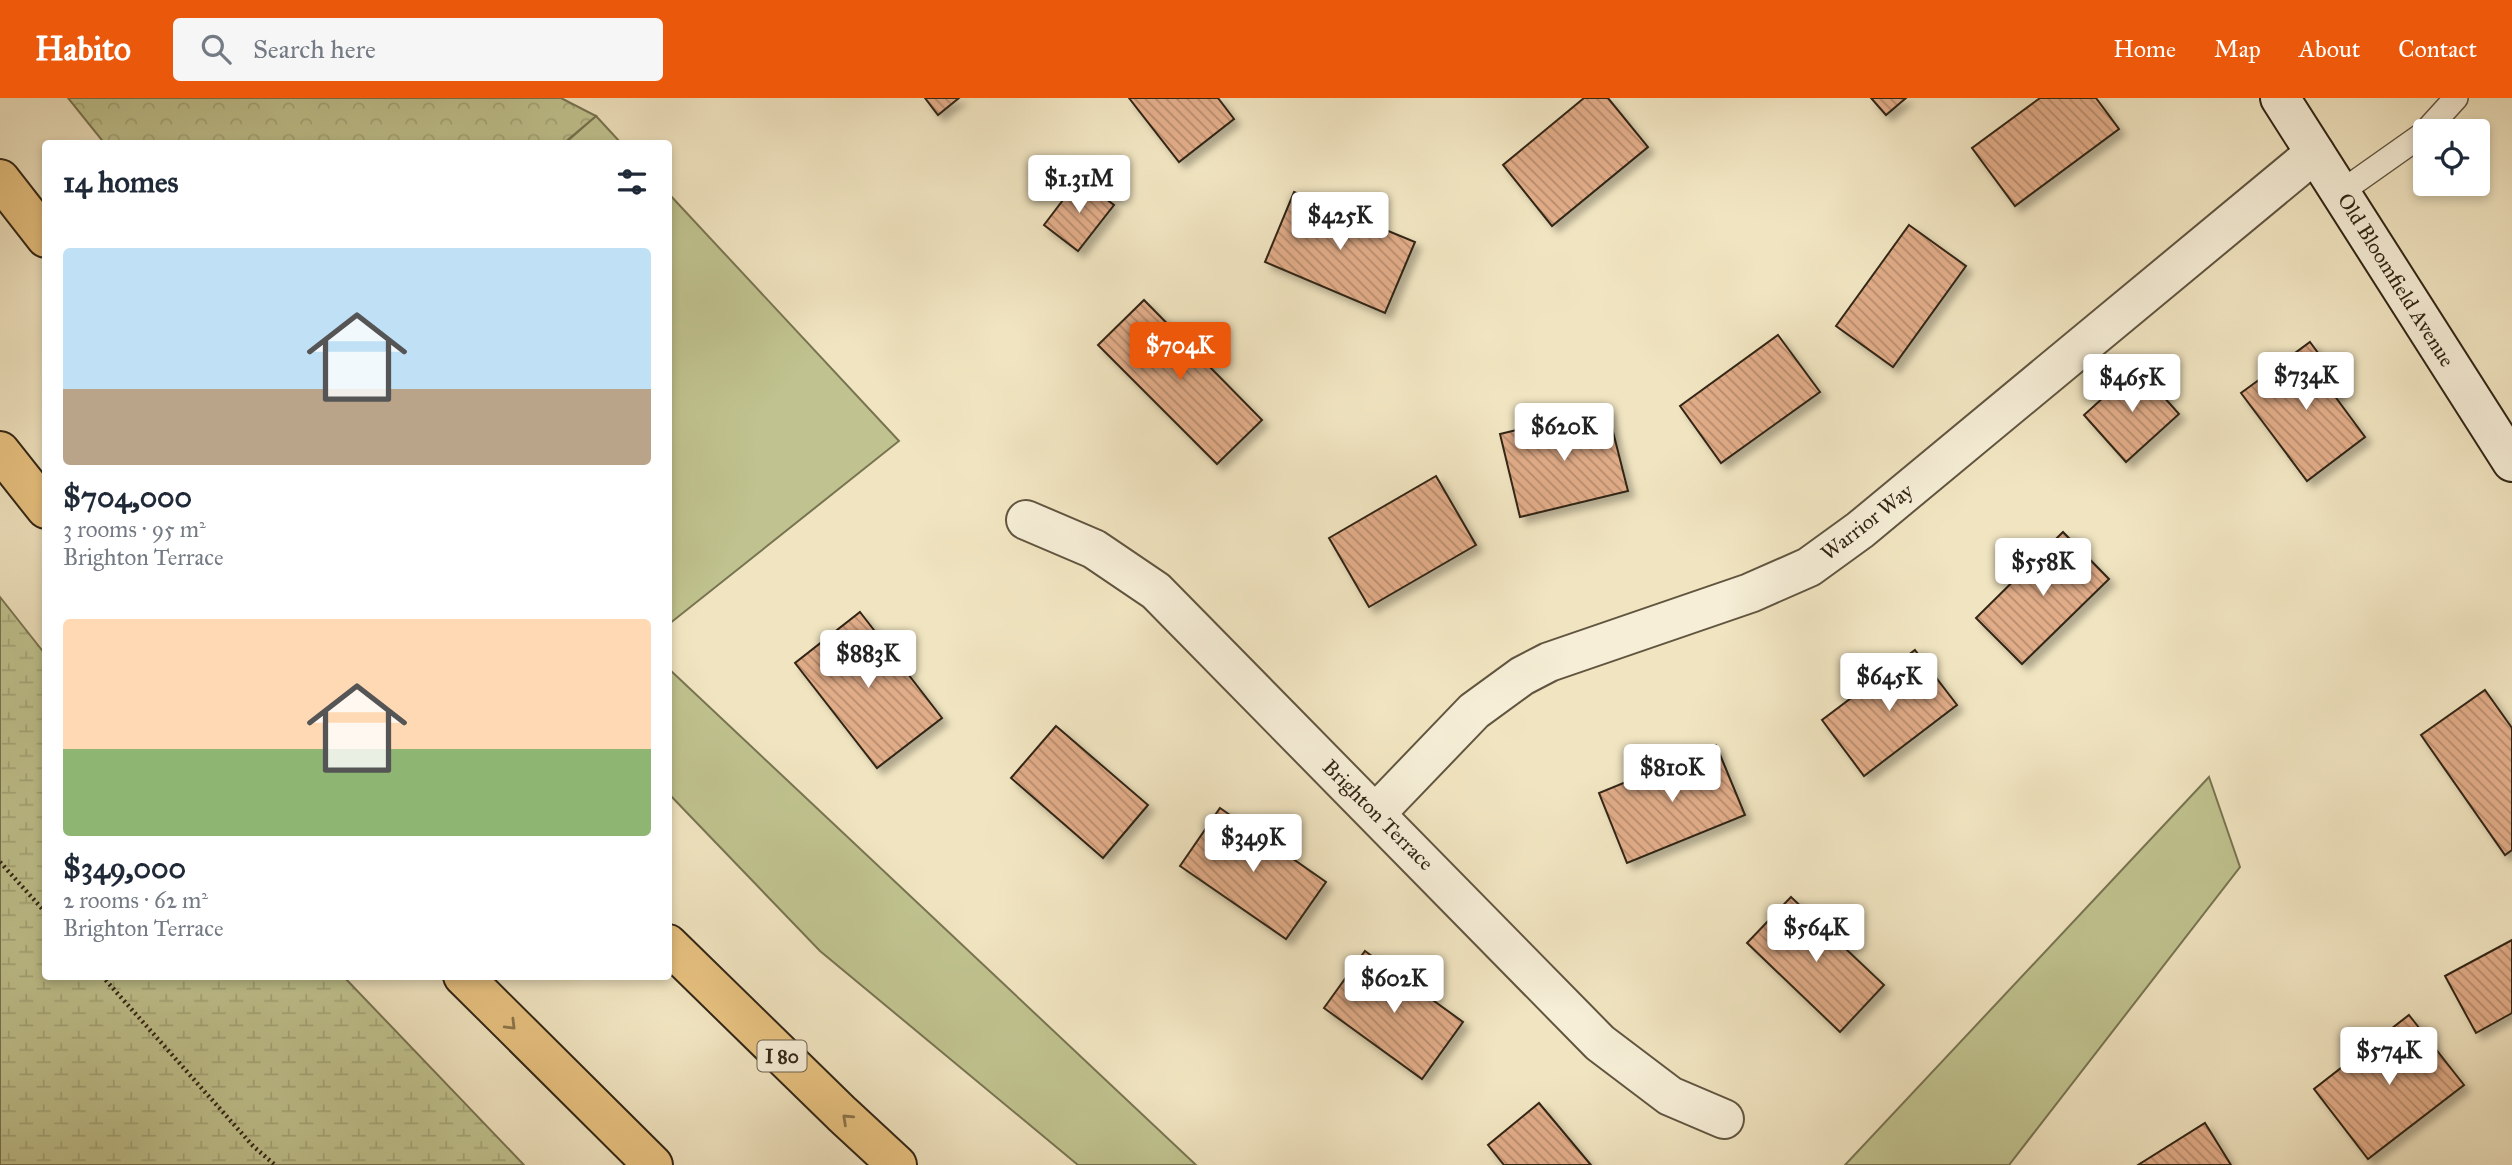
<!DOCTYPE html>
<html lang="en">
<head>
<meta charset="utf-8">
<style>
  :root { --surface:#fff; --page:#f6f6f7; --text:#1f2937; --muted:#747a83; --accent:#ea580c }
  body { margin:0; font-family:"IM FELL Great Primer",serif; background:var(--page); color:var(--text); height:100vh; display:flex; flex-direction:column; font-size:26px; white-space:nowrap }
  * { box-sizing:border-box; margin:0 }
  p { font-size:23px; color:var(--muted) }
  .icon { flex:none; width:38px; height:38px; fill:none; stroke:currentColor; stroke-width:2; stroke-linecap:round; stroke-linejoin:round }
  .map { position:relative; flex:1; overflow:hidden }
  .drawer { position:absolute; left:42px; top:42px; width:630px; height:840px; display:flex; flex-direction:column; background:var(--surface); border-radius:7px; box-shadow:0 4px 10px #0003 }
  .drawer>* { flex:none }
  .controls { position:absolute; left:2413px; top:21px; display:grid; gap:14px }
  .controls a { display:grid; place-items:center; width:77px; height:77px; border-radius:7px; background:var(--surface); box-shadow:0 4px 10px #0003; font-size:35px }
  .price { position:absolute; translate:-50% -60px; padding:0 16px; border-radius:7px; background:#fff; color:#222; font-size:23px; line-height:46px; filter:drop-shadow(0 2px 4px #0008) }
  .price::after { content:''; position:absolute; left:50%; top:42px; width:21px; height:16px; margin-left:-10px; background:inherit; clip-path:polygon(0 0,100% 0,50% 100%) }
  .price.selected { background:var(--accent); color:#fff }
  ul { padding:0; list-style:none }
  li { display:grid; align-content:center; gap:14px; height:371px; padding:0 21px }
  li span { display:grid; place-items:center; height:217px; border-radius:7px; color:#555 }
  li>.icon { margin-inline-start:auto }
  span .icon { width:126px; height:126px; fill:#fffc; stroke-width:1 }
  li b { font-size:30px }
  h2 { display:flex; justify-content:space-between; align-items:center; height:84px; padding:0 21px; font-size:30px }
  header { display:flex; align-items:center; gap:42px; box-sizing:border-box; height:98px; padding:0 35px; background:var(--accent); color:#fff }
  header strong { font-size:33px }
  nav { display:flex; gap:38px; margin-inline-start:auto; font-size:24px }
  .search { width:490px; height:63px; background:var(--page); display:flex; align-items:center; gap:18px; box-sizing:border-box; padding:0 24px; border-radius:7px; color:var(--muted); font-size:26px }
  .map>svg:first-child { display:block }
</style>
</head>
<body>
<header>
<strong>Habito</strong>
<div class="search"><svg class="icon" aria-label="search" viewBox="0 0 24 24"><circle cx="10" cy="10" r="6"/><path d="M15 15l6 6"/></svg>Search here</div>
<nav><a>Home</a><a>Map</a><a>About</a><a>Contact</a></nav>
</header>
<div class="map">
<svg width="2512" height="1067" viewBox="0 0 2512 1067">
  <defs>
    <pattern id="forest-crowns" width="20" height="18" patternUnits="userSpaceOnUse" patternTransform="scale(1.75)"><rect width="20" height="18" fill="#c0c38f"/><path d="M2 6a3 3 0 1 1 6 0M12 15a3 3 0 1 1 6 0" fill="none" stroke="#a5a77a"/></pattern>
    <pattern id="wetland-marsh" width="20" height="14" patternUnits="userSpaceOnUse" patternTransform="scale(1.75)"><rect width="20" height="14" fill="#c0c38f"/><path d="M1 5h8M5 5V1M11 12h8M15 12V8" fill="none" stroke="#a5a77a"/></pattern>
    <pattern id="building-back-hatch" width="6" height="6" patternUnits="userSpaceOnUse" patternTransform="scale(1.75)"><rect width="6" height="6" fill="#e1ac88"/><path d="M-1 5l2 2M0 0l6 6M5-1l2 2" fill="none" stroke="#b78c6e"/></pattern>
    <filter id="shadow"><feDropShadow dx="6" dy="6" stdDeviation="3.5" flood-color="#0004"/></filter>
  </defs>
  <rect width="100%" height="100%" fill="#f1e5c1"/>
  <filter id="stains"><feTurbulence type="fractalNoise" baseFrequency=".00286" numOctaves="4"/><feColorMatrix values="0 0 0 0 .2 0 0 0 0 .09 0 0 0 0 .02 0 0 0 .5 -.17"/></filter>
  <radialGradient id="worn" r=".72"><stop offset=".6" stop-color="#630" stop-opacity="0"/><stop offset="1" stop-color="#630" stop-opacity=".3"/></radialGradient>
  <!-- green -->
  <g fill="#c0c38f" stroke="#787452" stroke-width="2">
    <path d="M596,18L621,45L564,46Z"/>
    <path d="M669,96L899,343L669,526Z"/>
    <path d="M668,571H669L1196,1067H1078L820,853L669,696Z"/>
    <path d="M2209,679L2240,769L2009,1067H1845Z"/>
  </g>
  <!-- forest -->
  <path fill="url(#forest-crowns)" stroke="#787452" stroke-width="2" d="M68,0H561L596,18L564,45L105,46Z"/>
  <!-- wetland -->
  <path fill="url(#wetland-marsh)" stroke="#787452" stroke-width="2" d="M0,499L45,556L46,878L344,879L524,1067H0Z"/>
  <!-- building -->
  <g fill="url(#building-back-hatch)" stroke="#312515" stroke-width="2" filter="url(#shadow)">
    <path d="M925,0H959L938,17Z"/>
    <path d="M1129,0H1218L1234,21L1179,64Z"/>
    <path d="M1584,0H1608L1648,49L1552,128L1503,67Z"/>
    <path d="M1871,0H1906L1886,17Z"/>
    <path d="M2040,0H2096L2119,31L2015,108L1972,50Z"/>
    <path d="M1079,81L1114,107L1078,153L1044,127Z"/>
    <path d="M1294,94L1415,144L1385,215L1265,164Z"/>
    <path d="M1909,127L1966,168L1893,269L1836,228Z"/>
    <path d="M1144,202L1262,322L1217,366L1098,247Z"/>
    <path d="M1778,237L1820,294L1721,365L1680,308Z"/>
    <path d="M2310,244L2344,290L2334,297L2365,339L2307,383L2241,295L2260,281L2269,292L2281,283L2272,272Z"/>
    <path d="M2137,269L2179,316L2126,364L2084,317Z"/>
    <path d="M1607,310L1628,393L1520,419L1500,336Z"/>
    <path d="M1436,378L1476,447L1369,509L1329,440Z"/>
    <path d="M2063,434L2109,481L2022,566L1976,520Z"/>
    <path d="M860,514L942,620L877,670L795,565Z"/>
    <path d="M1915,552L1957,607L1864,678L1822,622Z"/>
    <path d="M2485,592L2512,630V752L2505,757L2421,637Z"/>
    <path d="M1056,628L1148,707L1103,760L1011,680Z"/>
    <path d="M1716,647L1745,717L1627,765L1599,695Z"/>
    <path d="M1220,710L1326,784L1286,841L1180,768Z"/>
    <path d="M1791,799L1884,887L1840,934L1747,845Z"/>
    <path d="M2512,842V915L2476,935L2445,878Z"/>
    <path d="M1365,853L1463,924L1422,981L1324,910Z"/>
    <path d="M2409,917L2464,987L2368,1061L2314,991Z"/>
    <path d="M1539,1005L1591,1067H1504L1488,1047Z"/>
    <path d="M2205,1025L2231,1067H2138Z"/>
  </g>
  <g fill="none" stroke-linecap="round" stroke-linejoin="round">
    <!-- lane casing -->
    <g stroke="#615540" stroke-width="26">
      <g id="lane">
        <path d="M2426,33L2456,0"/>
        <path d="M2341,94L2426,34"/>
      </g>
    </g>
    <!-- street casing -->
    <g stroke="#615540" stroke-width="42">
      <g id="street">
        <path d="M1026,422L1094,451L1156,493L1600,945L1670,998L1724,1021"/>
        <path d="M1376,715L1474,613L1522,578L1549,564L1750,495L1809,469L1860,432L2315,55"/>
      </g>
    </g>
    <!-- secondary casing -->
    <g stroke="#312515" stroke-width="42">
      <path id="secondary" d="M2280,0L2512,364"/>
    </g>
    <!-- highway casing -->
    <g stroke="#312515" stroke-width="42">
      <g id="highway">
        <path d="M0,81L46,140"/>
        <path d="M0,353L46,411"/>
        <path d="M668,846L842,1016L897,1067"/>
        <path d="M463,878L653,1067"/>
      </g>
    </g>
    <!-- path -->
    <g stroke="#312515" stroke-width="4.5" stroke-dasharray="2 3.5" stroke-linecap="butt">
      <path d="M0,764L46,815"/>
      <path d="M102,878L253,1048L275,1067"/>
    </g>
    <!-- lane -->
    <use href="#lane" stroke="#f6eed7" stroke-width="23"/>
    <!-- street -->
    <use href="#street" stroke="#f6eed7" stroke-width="38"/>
    <!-- secondary -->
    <use href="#secondary" stroke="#f6eed7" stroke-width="38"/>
    <!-- highway -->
    <use href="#highway" stroke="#e8c280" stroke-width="38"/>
  </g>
  <!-- one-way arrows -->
  <defs><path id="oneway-chevron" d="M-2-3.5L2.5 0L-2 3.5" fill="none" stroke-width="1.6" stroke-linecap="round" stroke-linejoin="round" transform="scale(1.75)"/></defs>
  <g stroke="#8c744a">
    <use href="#oneway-chevron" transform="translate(511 927) rotate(45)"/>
    <use href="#oneway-chevron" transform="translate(847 1021) rotate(-137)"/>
  </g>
  <g text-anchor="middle" stroke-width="6" stroke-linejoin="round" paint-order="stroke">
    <!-- shield labels -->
    <rect fill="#f6eed7" stroke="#6c614f" stroke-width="2" x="757.5" y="942.5" width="49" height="31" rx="5"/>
    <g font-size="19" font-weight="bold" fill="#312515">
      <text x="782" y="965">I 80</text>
    </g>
    <!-- street labels -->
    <g font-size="21" fill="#312515" stroke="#f6eed7">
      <text transform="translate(2396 182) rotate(58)" y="7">Old Bloomfield Avenue</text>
      <text transform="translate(1867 424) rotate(-38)" y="7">Warrior Way</text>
      <text transform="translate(1378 717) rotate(45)" y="7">Brighton Terrace</text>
    </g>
  </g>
  <rect width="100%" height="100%" filter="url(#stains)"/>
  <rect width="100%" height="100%" fill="url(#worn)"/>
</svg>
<div class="controls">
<a><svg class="icon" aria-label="locate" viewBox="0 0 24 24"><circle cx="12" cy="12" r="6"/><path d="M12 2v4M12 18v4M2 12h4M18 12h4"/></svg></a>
</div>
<b class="price" style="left:1079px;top:117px">$1.31M</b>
<b class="price" style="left:1340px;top:154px">$425K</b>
<b class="price selected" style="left:1180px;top:284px">$704K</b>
<b class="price" style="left:2306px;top:314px">$734K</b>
<b class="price" style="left:2132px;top:316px">$465K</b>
<b class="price" style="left:1564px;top:365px">$620K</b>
<b class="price" style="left:2043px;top:500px">$558K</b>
<b class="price" style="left:868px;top:592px">$883K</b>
<b class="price" style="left:1889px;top:615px">$645K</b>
<b class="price" style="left:1672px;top:706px">$810K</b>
<b class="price" style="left:1253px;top:776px">$349K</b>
<b class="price" style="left:1816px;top:866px">$564K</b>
<b class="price" style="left:1394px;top:917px">$602K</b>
<b class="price" style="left:2389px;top:989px">$574K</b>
<section class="drawer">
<h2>14 homes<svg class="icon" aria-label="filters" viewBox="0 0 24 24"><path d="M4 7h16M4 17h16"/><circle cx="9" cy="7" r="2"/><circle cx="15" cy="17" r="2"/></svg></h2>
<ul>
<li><span style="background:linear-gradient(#bfe0f5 65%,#b9a48a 0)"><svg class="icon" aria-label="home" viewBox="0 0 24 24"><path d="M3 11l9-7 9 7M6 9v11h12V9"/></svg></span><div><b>$704,000</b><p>3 rooms · 95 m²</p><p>Brighton Terrace</p></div></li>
<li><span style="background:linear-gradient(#ffd9b3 60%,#8fb573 0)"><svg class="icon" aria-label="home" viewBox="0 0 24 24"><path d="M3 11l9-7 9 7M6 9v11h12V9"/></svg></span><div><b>$349,000</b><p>2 rooms · 62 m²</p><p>Brighton Terrace</p></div></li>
</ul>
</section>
</div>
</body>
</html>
